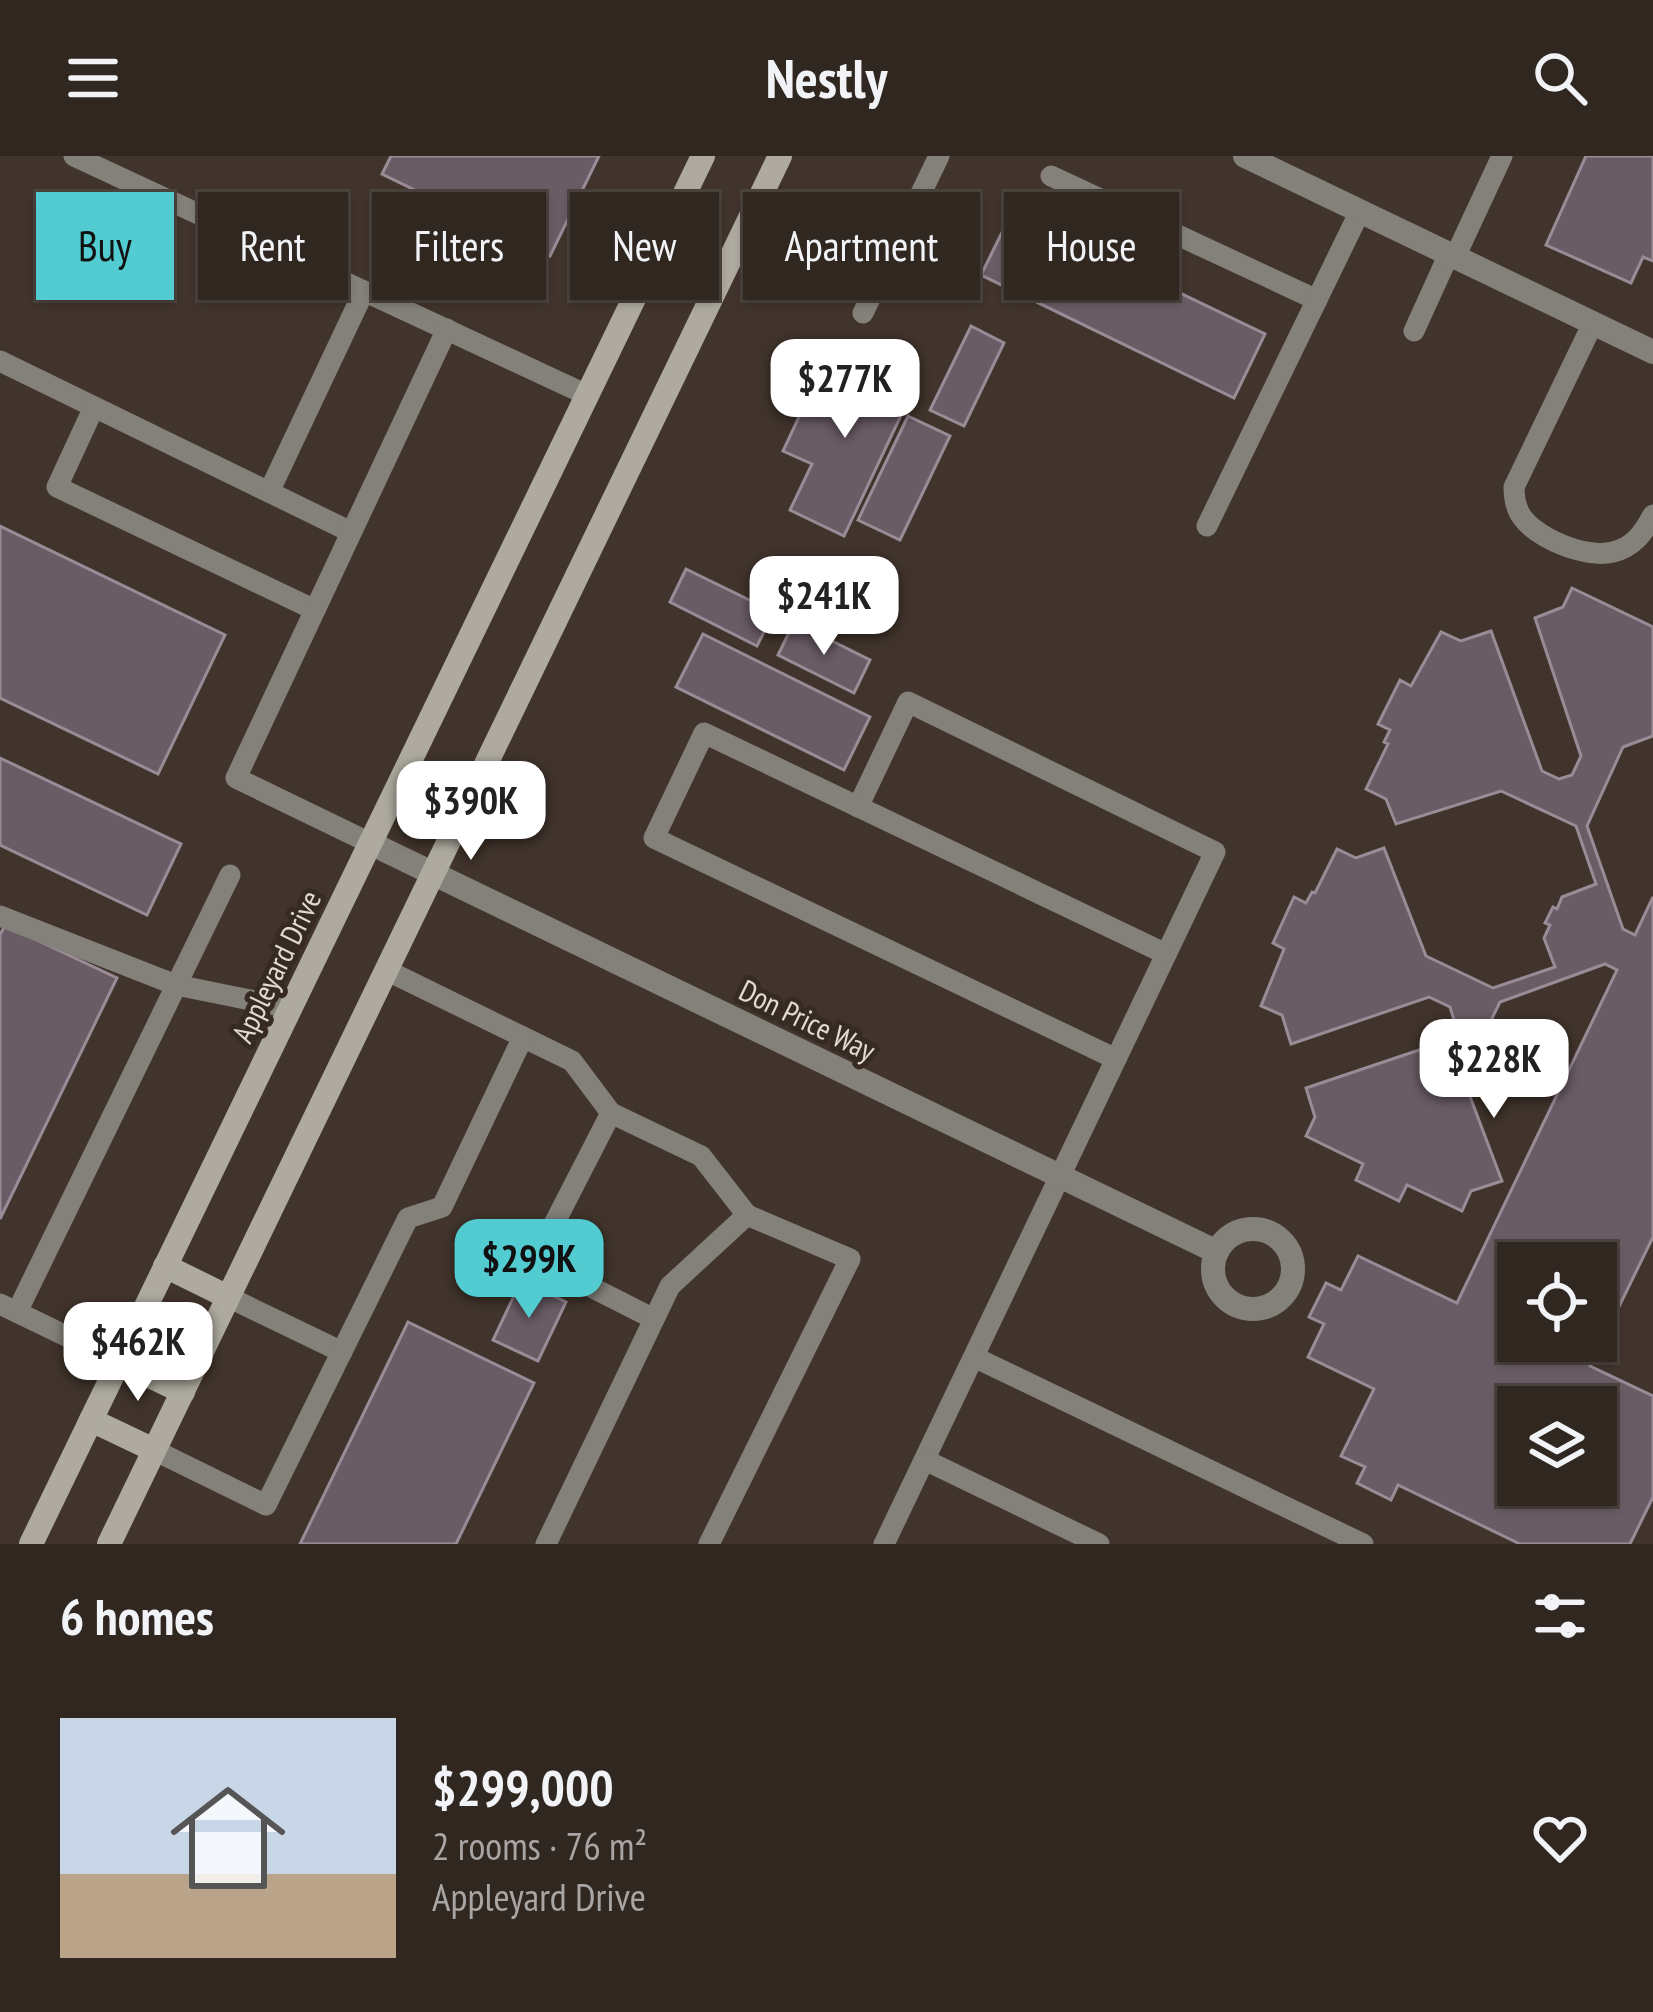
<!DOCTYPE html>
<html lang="en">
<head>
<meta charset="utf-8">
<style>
  :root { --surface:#312721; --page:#392f2a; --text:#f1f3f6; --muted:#a8a5a5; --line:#4c443f; --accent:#52ccd0 }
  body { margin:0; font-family:"PT Sans Narrow",sans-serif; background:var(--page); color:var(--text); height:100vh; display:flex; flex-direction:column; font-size:45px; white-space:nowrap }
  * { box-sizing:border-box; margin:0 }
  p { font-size:39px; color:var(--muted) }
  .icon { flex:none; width:66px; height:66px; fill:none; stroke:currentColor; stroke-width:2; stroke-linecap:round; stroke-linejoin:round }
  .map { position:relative; height:1388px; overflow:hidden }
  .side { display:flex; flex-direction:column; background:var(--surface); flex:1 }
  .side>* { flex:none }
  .hud { position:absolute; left:36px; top:36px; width:1581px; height:108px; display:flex; gap:24px }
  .controls { position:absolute; left:1497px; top:1086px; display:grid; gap:24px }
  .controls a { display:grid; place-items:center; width:120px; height:120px; border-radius:0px; background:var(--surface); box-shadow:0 3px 9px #0004,0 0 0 3px var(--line); font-size:60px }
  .price { position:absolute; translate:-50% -102px; padding:0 27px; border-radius:24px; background:#fff; color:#222; font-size:39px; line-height:78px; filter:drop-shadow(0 3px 6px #0008) }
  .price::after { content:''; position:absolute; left:50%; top:72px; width:36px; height:27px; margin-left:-18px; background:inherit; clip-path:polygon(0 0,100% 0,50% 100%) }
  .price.on { background:var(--accent); color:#111 }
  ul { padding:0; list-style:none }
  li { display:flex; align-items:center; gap:36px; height:300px; padding:0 60px }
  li+li { border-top:3px solid var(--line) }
  li span { display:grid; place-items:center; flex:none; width:336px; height:240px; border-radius:0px; color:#555 }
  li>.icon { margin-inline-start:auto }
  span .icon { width:144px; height:144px; fill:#fffc; stroke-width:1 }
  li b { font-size:51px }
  h2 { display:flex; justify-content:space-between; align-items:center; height:144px; padding:0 60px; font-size:51px }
  .chip { padding:0 42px; border-radius:0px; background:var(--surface); box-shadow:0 3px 9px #0004,0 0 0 3px var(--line); font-size:42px; line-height:108px }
  .chip.on { background:var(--accent); color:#111 }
  header { display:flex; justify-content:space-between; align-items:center; height:156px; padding:0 60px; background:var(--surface); font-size:54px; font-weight:700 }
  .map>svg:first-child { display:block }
</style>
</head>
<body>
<header><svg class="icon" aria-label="menu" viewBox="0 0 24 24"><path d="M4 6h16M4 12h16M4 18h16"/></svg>Nestly<svg class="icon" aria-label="search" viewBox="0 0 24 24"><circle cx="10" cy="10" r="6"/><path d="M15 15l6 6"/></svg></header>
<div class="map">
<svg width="1653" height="1388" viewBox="0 0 1653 1388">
  <rect width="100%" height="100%" fill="#41342c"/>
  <!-- building -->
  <g fill="#6a5c65" stroke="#9a8b96" stroke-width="3" fill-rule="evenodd">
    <path d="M391,0H599L550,100L382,18Z"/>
    <path d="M1586,0H1653V105L1643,101L1631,127L1546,89Z"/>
    <path d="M1012,56L1265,178L1234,242L981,119Z"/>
    <path d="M971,170L1004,187L964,270L930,254Z"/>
    <path d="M830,204L859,217L864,207L914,232L844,380L790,354L812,308L783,295L804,250L817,257L824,243L813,238Z"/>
    <path d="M908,260L950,280L900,384L858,364Z"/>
    <path d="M0,370L225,479L158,618L0,542Z"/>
    <path d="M686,413L774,456L757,490L670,446Z"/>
    <path d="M1572,432L1653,471V580L1623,591L1587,670L1623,773L1635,779L1653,741V1081L1590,1210L1653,1240V1341L1630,1388H1520L1398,1329L1391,1344L1357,1327L1365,1311L1341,1300L1374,1233L1308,1201L1324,1168L1309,1161L1326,1127L1341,1134L1358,1100L1457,1147L1617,814L1605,808L1500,846L1463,922L1502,1025L1471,1035L1462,1055L1407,1029L1399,1045L1356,1024L1363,1008L1306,980L1315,961L1306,932L1443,886L1454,864L1450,851L1429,841L1291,888L1282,859L1261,850L1284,793L1273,787L1294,741L1306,747L1312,736L1315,737L1337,693L1356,702L1384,692L1426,800L1493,832L1555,811L1544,782L1550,769L1545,767L1553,751L1557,753L1562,741L1596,728L1576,670L1501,635L1396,668L1386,643L1366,633L1388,588L1384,586L1390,574L1378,568L1400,524L1411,530L1441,476L1461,485L1491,475L1542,615L1559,623L1572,619L1581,600L1535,462L1563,451ZM1518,1107H1596V1185H1518ZM1518,1251H1596V1329H1518Z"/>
    <path d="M794,466L870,504L854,537L778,499Z"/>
    <path d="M703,478L870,561L844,614L676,531Z"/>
    <path d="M0,602L181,688L147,759L0,689Z"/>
    <path d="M5,769L117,822L0,1063V779Z"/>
    <path d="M521,1125L566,1146L538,1205L493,1184Z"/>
    <path d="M408,1166L534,1227L456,1388H300Z"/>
  </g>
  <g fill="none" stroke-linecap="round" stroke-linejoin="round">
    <!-- lane -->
    <g stroke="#83817a" stroke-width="21">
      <path d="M74,0L587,239"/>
      <path d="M1051,20L1317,144"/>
      <path d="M1455,101L1502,0"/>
      <path d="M863,157L939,0"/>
      <path d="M1593,167L1514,331C1514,341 1515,349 1520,358C1534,382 1586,403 1613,396C1634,391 1644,376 1653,359"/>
      <path d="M1414,175L1449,98"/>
      <path d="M0,205L351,376"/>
      <path d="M94,251L57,331L315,454"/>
      <path d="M269,336L364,135"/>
      <path d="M1207,370L1360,55"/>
      <path d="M858,651L908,546L1215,696L884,1388"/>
      <path d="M370,687L236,622L447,173"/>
      <path d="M0,760L176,829L290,852"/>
      <path d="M386,814L572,905L611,957"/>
      <path d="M1116,903L654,682L704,577L1166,798"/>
      <path d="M228,1141L342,1196"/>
      <path d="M0,1148L120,1206"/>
      <path d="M17,1156L230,719"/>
      <path d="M654,1163L536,1103L611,957L701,1000L747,1059"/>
      <path d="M974,1201L1363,1388"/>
      <path d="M154,1294L266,1349L408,1062L442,1051L523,881"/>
      <path d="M925,1304L1099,1388"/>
      <path d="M546,1388L670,1130L747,1059L850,1103L709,1388"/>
    </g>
    <!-- street -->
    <g stroke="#83817a" stroke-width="24">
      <path d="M1245,0L1653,196"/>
      <path d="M370,687L1217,1096"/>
      <circle cx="1253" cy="1113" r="40"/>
    </g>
    <!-- secondary -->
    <g stroke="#aeaa9f" stroke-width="24">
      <path d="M165,1110L228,1141"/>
      <path d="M120,1206L183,1236"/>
      <path d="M91,1264L154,1294"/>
      <path d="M31,1388L703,0"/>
      <path d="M109,1388L780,0"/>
    </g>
  </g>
  <g text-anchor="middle" stroke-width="10" stroke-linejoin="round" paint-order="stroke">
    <!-- street labels -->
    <g font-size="30" fill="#e3dad5" stroke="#372a22">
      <text transform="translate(277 811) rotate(-64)" y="10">Appleyard Drive</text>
      <text transform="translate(807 865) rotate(26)" y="10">Don Price Way</text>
    </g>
  </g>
</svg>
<div class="controls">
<a><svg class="icon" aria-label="locate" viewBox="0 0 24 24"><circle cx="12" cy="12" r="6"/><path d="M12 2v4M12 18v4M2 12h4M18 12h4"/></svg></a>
<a><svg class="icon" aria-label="layers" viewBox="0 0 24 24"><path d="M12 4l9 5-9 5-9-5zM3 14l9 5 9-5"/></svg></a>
</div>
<b class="price" style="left:845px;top:285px">$277K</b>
<b class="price" style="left:824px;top:502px">$241K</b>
<b class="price" style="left:471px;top:707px">$390K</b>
<b class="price" style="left:1494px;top:965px">$228K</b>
<b class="price on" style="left:529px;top:1165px">$299K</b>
<b class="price" style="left:138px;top:1248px">$462K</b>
<div class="hud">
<a class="chip on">Buy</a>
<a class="chip">Rent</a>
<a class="chip">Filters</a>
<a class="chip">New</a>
<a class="chip">Apartment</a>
<a class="chip">House</a>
</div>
</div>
<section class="side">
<h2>6 homes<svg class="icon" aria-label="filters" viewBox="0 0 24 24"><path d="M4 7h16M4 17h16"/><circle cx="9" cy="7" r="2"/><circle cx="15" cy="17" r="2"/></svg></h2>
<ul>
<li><span style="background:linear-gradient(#c9d6e8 65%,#b9a48a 0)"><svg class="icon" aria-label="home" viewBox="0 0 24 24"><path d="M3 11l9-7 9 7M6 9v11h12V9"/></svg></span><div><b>$299,000</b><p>2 rooms · 76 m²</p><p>Appleyard Drive</p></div><svg class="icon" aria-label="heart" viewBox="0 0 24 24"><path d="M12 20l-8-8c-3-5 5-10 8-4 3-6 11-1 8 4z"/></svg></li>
</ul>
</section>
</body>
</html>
